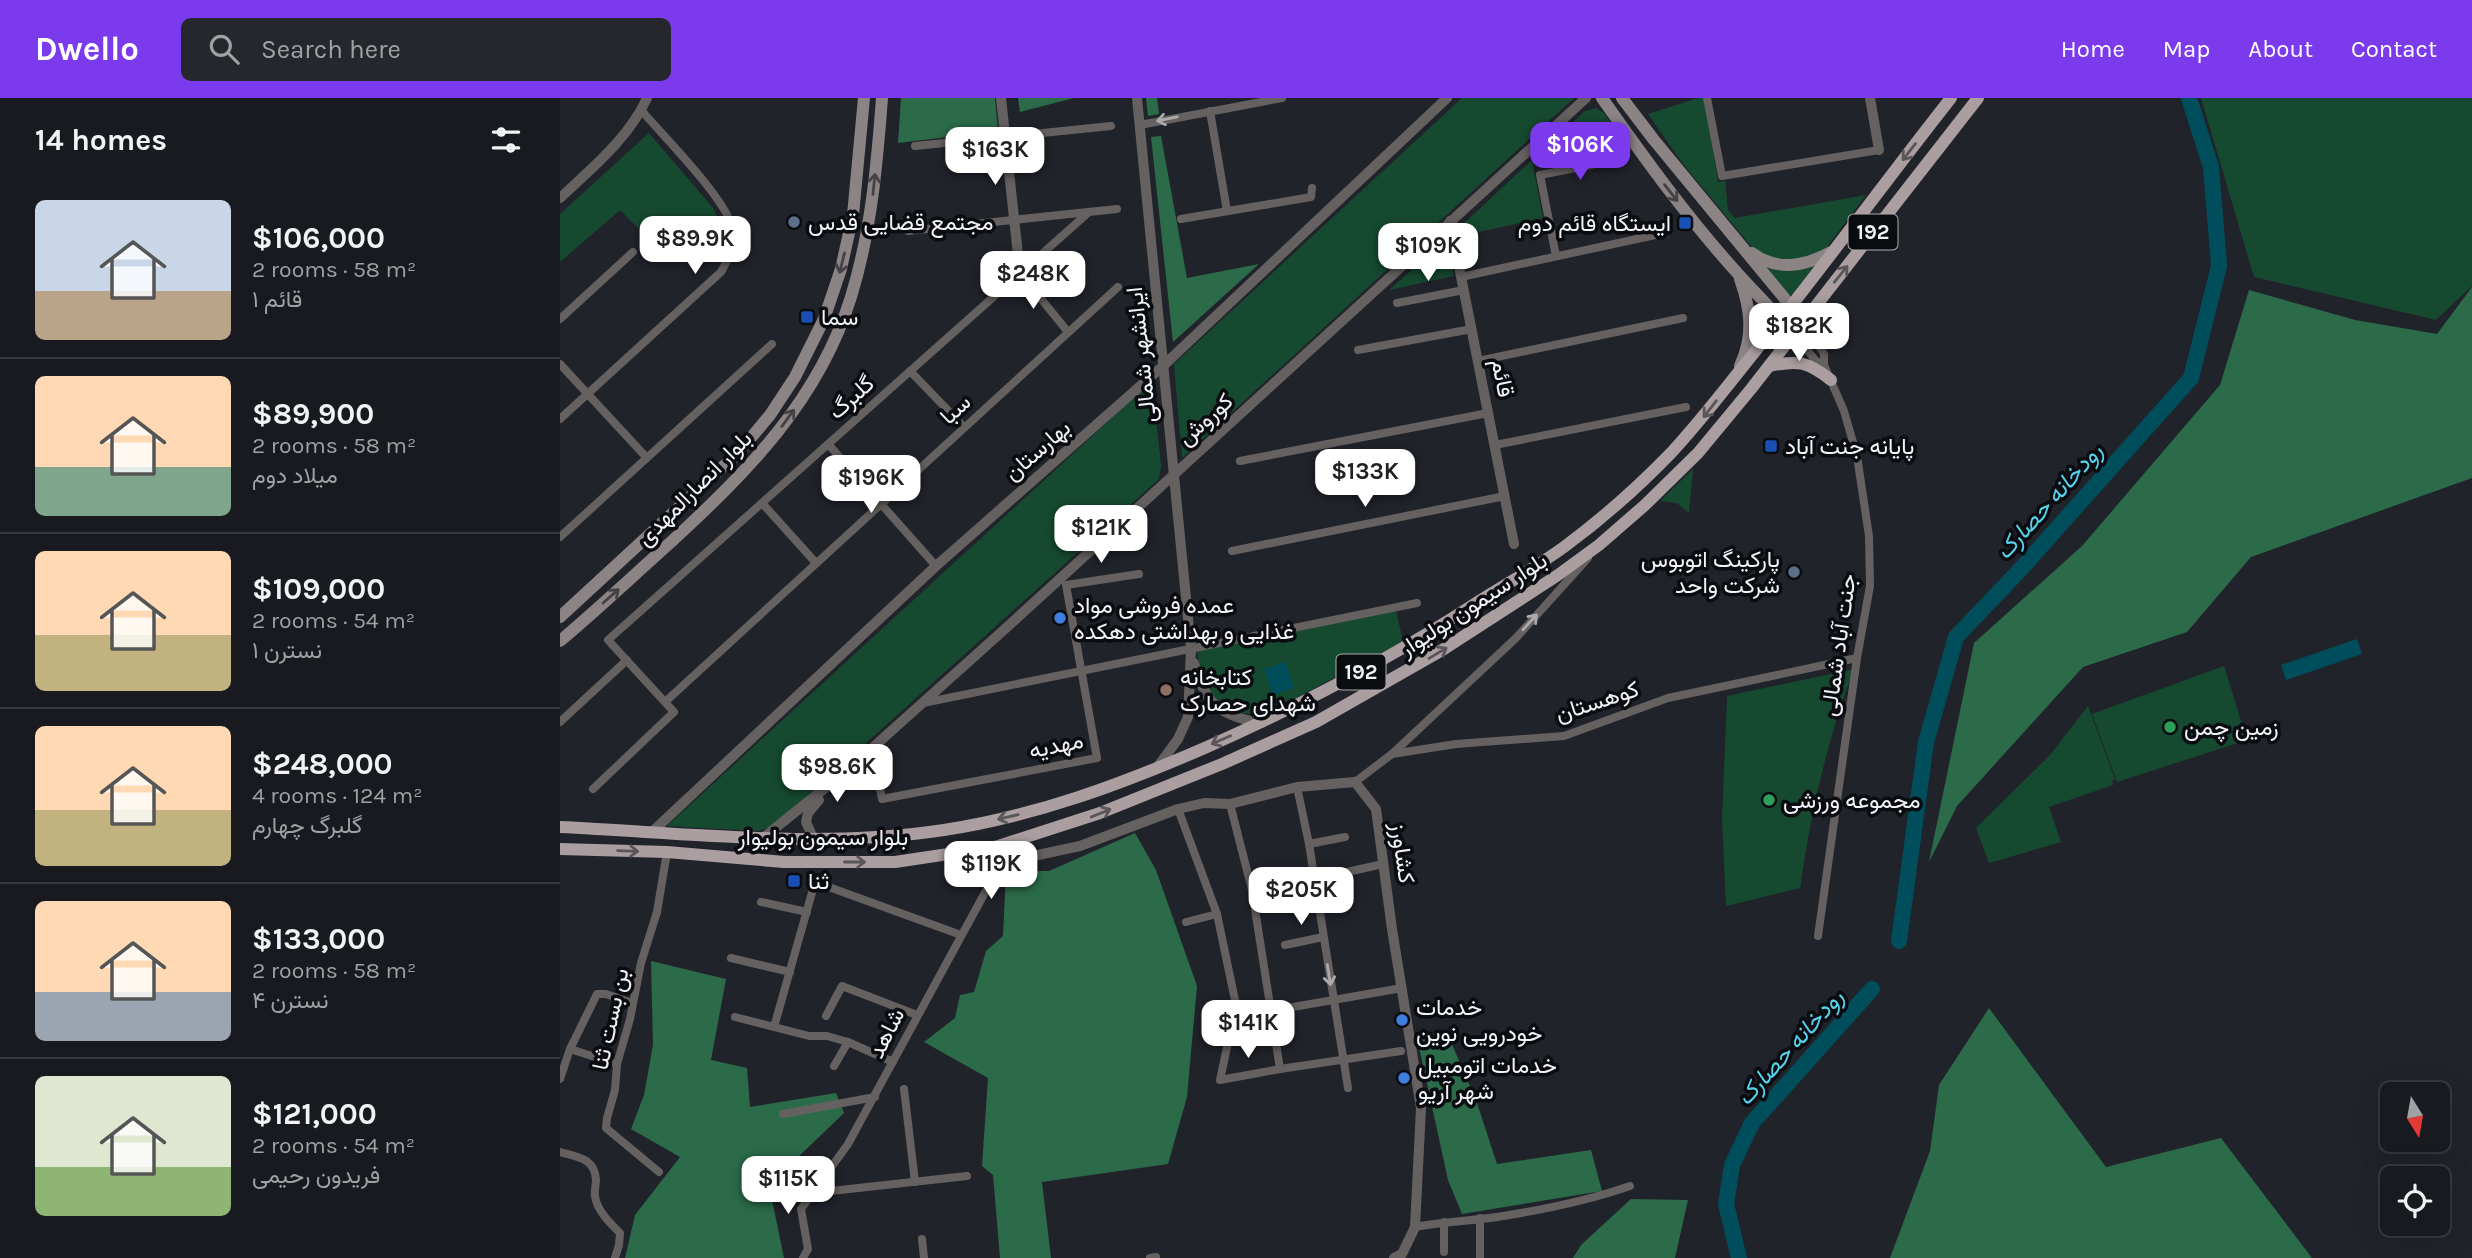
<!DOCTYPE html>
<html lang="en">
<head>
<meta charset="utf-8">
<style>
  :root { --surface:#191a20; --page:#26272d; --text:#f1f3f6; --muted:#9fa1a5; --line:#37383e; --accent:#7c3aed }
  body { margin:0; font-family:Karla,Vazirmatn,sans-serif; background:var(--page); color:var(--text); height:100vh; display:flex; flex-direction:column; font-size:26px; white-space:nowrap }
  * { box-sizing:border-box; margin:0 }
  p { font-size:23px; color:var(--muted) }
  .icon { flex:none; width:38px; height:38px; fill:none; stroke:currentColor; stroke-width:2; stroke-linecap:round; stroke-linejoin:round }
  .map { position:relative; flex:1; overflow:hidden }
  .details { display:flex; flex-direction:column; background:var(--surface); width:560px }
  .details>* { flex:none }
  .needle { width:46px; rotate:169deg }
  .controls { position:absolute; left:1820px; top:984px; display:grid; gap:14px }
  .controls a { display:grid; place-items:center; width:70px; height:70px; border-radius:10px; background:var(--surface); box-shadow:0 7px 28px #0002,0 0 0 2px var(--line); font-size:35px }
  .price { position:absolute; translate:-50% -60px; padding:0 16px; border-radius:14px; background:#fff; color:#222; font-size:23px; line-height:46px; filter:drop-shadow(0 2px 4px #0008) }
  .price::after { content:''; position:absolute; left:50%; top:42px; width:21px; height:16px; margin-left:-10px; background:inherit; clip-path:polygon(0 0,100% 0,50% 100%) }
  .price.current { background:var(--accent); color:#fff }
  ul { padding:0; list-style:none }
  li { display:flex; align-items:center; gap:21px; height:175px; padding:0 35px }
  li+li { border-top:2px solid var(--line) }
  li span { display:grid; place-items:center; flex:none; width:196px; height:140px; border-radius:10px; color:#555 }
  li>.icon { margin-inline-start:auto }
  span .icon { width:84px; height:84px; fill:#fffc; stroke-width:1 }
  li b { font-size:30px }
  h2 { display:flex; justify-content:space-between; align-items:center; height:84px; padding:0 35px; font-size:30px }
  header { display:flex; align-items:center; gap:42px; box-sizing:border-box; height:98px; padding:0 35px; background:var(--accent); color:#fff }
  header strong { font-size:33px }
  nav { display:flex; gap:38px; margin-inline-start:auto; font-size:24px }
  .search { width:490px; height:63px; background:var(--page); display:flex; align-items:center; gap:18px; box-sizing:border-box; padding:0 24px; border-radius:10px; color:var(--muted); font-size:26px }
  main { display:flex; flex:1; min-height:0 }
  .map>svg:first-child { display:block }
</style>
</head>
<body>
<header>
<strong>Dwello</strong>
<div class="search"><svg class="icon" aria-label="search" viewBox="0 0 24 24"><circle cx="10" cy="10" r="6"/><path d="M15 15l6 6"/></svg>Search here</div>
<nav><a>Home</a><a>Map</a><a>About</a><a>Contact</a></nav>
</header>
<main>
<section class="details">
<h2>14 homes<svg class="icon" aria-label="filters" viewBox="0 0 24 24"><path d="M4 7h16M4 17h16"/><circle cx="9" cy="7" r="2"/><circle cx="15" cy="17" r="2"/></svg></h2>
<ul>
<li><span style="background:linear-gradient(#c9d6e8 65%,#b9a48a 0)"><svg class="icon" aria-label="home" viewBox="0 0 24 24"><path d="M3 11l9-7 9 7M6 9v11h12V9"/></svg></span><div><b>$106,000</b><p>2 rooms · 58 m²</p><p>قائم ۱</p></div></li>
<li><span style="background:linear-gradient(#ffd9b3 65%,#7fa58c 0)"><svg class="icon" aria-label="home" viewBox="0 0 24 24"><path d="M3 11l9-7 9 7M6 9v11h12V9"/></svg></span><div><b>$89,900</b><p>2 rooms · 58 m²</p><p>میلاد دوم</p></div></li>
<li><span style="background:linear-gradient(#ffd9b3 60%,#c2b280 0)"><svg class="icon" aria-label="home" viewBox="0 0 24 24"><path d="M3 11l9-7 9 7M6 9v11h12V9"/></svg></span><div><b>$109,000</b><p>2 rooms · 54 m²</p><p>نسترن ۱</p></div></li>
<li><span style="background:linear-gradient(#ffd9b3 60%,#c2b280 0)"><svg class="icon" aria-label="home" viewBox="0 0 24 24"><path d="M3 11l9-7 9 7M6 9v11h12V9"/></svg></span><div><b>$248,000</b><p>4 rooms · 124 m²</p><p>گلبرگ چهارم</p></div></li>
<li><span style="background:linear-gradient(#ffd9b3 65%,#9aa5b1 0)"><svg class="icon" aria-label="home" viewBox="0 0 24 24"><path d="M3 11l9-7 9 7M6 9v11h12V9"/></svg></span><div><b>$133,000</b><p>2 rooms · 58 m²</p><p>نسترن ۴</p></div></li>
<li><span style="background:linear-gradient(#dfe7d0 65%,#8fb573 0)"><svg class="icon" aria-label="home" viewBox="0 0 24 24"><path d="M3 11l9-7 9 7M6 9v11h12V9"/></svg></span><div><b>$121,000</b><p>2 rooms · 54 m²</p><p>فریدون رحیمی</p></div></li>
</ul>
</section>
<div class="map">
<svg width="1912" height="1160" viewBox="0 0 1912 1160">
  <rect width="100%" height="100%" fill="#21232b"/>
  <!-- green -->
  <g fill="#164a30">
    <path d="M902,0H1014L622,360L614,266Z"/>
    <path d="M1138,0H1144L1158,84L1165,83L1168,112L1175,120L1306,97L1267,149L1261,154L1229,165L1194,152L1123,66L1088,16Z"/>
    <path d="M1641,0H1912V188L1876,222L1694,179Z"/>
    <path d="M1036,10L1044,15L1070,52L983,69L980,55L1025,13Z"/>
    <path d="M89,35L153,110L164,131L159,153L145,141L110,162L60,112L0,164V116Z"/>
    <path d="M972,62L983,120L900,138L901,128Z"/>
    <path d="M887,141L894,178L829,192Z"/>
    <path d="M1199,164H1257L1231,198L1220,189Z"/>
    <path d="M588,287L593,294L601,367L599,381L214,728L198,733L107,728Z"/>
    <path d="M1133,371L1129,415L1117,405L1100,403Z"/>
    <path d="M836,513L843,543L710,614C686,620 654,612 644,586C640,576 639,563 637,553Z"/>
    <path d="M1664,568L1687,642L1557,684L1532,616Z"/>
    <path d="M1294,571C1267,642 1251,714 1240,790L1166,808L1162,721L1167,598Z"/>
    <path d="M1528,608L1555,681L1552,683L1553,687L1489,709L1501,744L1429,765L1416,730L1490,657Z"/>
  </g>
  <!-- forest -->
  <g fill="#2b6b4a">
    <path d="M341,0H435L438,33L338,45Z"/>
    <path d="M458,0H514L460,14Z"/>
    <path d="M586,0H597L599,16L588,18Z"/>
    <path d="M601,38L627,180L699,166L613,244L591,39Z"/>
    <path d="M1912,189V380L1691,459L1627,534L1523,569L1397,708L1369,764L1414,545L1522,448L1660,287L1689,192L1795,222L1877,236Z"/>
    <path d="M575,735L596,772L637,888L627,999L608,1066L482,1084L491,1160H440L433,1077L422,1068L428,980L364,944L395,920L400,897L414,894L426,853L443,838L446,773H489Z"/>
    <path d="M91,863L166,881L151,962L187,970L190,1009L276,995L284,1015L209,1087L224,1160H65L75,1117L120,1059L71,1031L84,997L93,947Z"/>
    <path d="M1429,910L1546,1069L1661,1040L1752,1160H1330L1370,1053L1379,987Z"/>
    <path d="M856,935L888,937L916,1002L937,1066L1031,1052L1042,1093L902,1116L888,1082Z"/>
    <path d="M1071,1101L1128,1102L1115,1160H1013L1021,1147Z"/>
  </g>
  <!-- water -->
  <g fill="#004e5b">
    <path d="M1797,541L1802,556L1726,582L1721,567Z"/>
    <path d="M725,564L734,590L713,597L704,571Z"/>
  </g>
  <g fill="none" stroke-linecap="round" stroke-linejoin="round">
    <!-- river -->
    <g stroke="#004e5b" stroke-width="16">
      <path d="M1339,843L1366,644L1396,539L1459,473L1631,280L1659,168L1651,69L1629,0"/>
      <path d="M1179,1160L1166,1106L1172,1067L1192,1025L1312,891"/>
    </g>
    <!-- minor -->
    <g stroke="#666161" stroke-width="8">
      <path d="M1147,0L1162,78L1319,52"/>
      <path d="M650,13L667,113"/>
      <path d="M580,27L722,0"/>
      <path d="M355,48L551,28"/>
      <path d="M621,121L751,99L752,90"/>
      <path d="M348,133L557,111"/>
      <path d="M996,158L980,77L1055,62"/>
      <path d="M460,175L508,234"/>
      <path d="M901,179L1100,136"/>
      <path d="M837,205L904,192"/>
      <path d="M0,221L73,154"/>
      <path d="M1244,224L1264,256V267L1284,313L1297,358L1309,438L1310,488L1297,560L1258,838"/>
      <path d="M1235,237L1256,263L1264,267"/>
      <path d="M798,252L912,231"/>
      <path d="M918,263L1123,220"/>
      <path d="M0,266L87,360"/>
      <path d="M350,273L404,329"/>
      <path d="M0,321L161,174C168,161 175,150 173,134C171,105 102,37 82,13"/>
      <path d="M268,346L376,468"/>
      <path d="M935,347L1126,309"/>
      <path d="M680,363L928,315"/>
      <path d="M202,405L256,465"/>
      <path d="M0,439L212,246"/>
      <path d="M672,453L945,398"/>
      <path d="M105,604L558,189"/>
      <path d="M363,605L857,505"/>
      <path d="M0,624L67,562"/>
      <path d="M832,656L956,540L1028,460"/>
      <path d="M316,671L322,701L537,660L506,487L579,476"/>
      <path d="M795,684L832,656L896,646L1004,638L1108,600L1297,560"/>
      <path d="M737,689L749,746L788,990"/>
      <path d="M33,691L114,614L48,542L529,114"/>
      <path d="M670,706L692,792L720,971"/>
      <path d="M618,711L657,816L676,907L660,982L720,971L841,953"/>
      <path d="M749,746L785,739"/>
      <path d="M390,756L419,776L428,789L436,773L435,749"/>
      <path d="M724,788L823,766"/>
      <path d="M692,792L712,788"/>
      <path d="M201,804L247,814"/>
      <path d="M626,824L657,816"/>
      <path d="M725,847L763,839"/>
      <path d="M171,860L230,874"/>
      <path d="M710,913L842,890"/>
      <path d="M266,918L282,888L357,917"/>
      <path d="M175,919L249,938H267L288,944L333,964"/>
      <path d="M214,929L255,784L401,837"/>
      <path d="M10,951L57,966"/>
      <path d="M274,968L288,944"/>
      <path d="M0,981L10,951L37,896H46L72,905"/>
      <path d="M344,991L355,1084"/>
      <path d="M223,1016L315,999"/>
      <path d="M0,1054C17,1059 35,1060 36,1082C36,1087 34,1093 35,1098C37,1113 50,1125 60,1135L59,1147L55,1160"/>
      <path d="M99,1074L46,1030L47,1020L55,992L57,966L70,921L81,865L97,814L107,754"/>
      <path d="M253,1095L407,1078"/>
      <path d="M920,1120V1159"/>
      <path d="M884,1124V1154"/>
      <path d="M855,1129C882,1124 909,1123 937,1119C982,1112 1027,1103 1070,1088"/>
      <path d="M362,1141L364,1160"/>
      <path d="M243,1160L248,1151L241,1111L288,1046L428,789"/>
      <path d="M590,1160L596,1159"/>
    </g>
    <!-- tertiary -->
    <g stroke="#666161" stroke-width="10">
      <path d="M441,0L460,175"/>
      <path d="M577,0L631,551L628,619L618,641L596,671"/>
      <path d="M1310,0L1319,52"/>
      <path d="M0,100C32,70 69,40 87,0"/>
      <path d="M890,123L954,446"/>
      <path d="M634,565C645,606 659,618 702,625"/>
      <path d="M92,734L376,468L603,268L887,0"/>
      <path d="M204,739L290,670L446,530L1026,0"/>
      <path d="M254,742L246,724L248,715L259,702"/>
      <path d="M435,749L464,760L520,748L618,711L644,705L670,706L737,689L795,684L816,711L832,831L861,1010L855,1129L842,1156L834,1160"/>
    </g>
    <!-- secondary -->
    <g stroke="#8c8385" stroke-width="12">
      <path d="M1042,0C1085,61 1129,122 1180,178C1198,198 1217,216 1235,237"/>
      <path d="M1062,0L1094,42L1244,224"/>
      <path d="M1192,155C1218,174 1245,168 1271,154"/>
      <path d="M1180,181C1191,212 1194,238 1180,268"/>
      <path d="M0,519L180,353L210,317L235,279L264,221L281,171L293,117L304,0"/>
      <path d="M0,543C38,511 74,477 111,444C188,373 259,302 291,199C311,134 317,67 322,0"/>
    </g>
    <!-- primary -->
    <g stroke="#aa9ea0" stroke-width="12">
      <path d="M1209,268C1238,262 1247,263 1271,282"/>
      <path d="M0,729C128,735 257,751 384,732C476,718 562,686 647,649C739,608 828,562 913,507C943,488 975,470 1004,449C1042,421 1078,389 1111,355C1136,328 1158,300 1181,271C1253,183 1320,90 1391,0"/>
      <path d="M0,751L107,754L224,764H335L435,749L540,715L662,666L756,624L884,551L998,477L1039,447L1085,407L1138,355L1191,291L1418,0"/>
    </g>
  </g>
  <!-- one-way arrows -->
  <defs><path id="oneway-shaft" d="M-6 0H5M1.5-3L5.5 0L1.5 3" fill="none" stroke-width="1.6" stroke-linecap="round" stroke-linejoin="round" transform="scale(1.75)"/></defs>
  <g stroke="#acaaad">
    <use href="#oneway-shaft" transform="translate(607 21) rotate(169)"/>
    <use href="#oneway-shaft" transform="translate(970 524) rotate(-48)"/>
    <use href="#oneway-shaft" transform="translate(769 877) rotate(81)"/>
  </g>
  <g stroke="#5a5558">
    <use href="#oneway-shaft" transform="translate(1349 54) rotate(128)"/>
    <use href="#oneway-shaft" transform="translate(1281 176) rotate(-51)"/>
    <use href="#oneway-shaft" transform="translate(1150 311) rotate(128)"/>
    <use href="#oneway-shaft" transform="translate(878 555) rotate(-31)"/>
    <use href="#oneway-shaft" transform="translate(661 642) rotate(156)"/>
    <use href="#oneway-shaft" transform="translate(541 715) rotate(-22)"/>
    <use href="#oneway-shaft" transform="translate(448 719) rotate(167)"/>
    <use href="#oneway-shaft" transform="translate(68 753) rotate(2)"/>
    <use href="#oneway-shaft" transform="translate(295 764)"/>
  </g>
  <g stroke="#454245">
    <use href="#oneway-shaft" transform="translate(314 86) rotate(-84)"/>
    <use href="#oneway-shaft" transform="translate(1111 95) rotate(52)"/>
    <use href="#oneway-shaft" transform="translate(282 165) rotate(104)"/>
    <use href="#oneway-shaft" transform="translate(228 320) rotate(-54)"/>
    <use href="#oneway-shaft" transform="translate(51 498) rotate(-42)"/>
  </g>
  <!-- markers -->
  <g fill="#5c6f8a" stroke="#0b0c10" stroke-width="2.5">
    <circle cx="234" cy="124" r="7"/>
    <circle cx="1234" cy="474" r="7"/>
  </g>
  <g fill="#1a4fb4" stroke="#0b0c10" stroke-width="2.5">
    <rect x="1118" y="118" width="14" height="14" rx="3.5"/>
    <rect x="240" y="212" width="14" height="14" rx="3.5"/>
    <rect x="1204" y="341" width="14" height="14" rx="3.5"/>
    <rect x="227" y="776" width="14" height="14" rx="3.5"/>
  </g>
  <g fill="#3f7fe0" stroke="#0b0c10" stroke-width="2.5">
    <circle cx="500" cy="520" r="7"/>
    <circle cx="842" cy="922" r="7"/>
    <circle cx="844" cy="980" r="7"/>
  </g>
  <circle fill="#8d6e63" stroke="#0b0c10" stroke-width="2.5" cx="606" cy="592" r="7"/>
  <g fill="#2e9e5b" stroke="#0b0c10" stroke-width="2.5">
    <circle cx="1610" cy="629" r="7"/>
    <circle cx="1209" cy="702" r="7"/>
  </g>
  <g text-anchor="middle" stroke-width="7" stroke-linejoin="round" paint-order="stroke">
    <!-- shield labels -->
    <g fill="#0b0c10" stroke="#adaeb3" stroke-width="2">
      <rect x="1288.5" y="116.5" width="49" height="35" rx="5"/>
      <rect x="776.5" y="556.5" width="49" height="35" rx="5"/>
    </g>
    <g font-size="21" font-weight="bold" fill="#f2f3f9">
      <text x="1313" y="141">192</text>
      <text x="801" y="581">192</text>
    </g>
    <!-- poi labels -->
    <g font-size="23" fill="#f2f3f9" stroke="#0b0c10" text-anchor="start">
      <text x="248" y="132">مجتمع قضایی قدس</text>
      <text x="1111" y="133" text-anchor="end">ایستگاه قائم دوم</text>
      <text x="261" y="227">سما</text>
      <text x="1225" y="356">پایانه جنت آباد</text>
      <text x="1220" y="469" text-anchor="end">پارکینگ اتوبوس<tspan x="1220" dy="26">شرکت واحد</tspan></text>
      <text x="514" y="515">عمده فروشی مواد<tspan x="514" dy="26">غذایی و بهداشتی دهکده</tspan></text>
      <text x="620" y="587">کتابخانه<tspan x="620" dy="26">شهدای حصارک</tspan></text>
      <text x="1624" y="637">زمین چمن</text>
      <text x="1223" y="710">مجموعه ورزشی</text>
      <text x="248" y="791">ثنا</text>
      <text x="856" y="917">خدمات<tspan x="856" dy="26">خودرویی نوین</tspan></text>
      <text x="858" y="975">خدمات اتومبیل<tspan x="858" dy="26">شهر آریو</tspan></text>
    </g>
    <!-- street labels -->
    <g font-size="23" fill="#f2f3f9" stroke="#0b0c10">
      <text transform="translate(581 257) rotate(-96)" y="8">ایرانشهر شمالی</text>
      <text transform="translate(943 280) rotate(79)" y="8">قائم</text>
      <text transform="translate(291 299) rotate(-42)" y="8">گلبرگ</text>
      <text transform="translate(395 311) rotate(-43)" y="8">سبا</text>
      <text transform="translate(645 321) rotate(-42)" y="8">کوروش</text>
      <text transform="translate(477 352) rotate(-41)" y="8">بهارستان</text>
      <text transform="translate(134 390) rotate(-45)" y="8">بلوار انصارالمهدی</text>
      <text transform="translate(913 506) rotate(-33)" y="8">بلوار سیمون بولیوار</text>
      <text transform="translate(1278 547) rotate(-82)" y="8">جنت آباد شمالی</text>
      <text transform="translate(1037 603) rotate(-18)" y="8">کوهستان</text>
      <text transform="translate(496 647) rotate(-12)" y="8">مهدیه</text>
      <text x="263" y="747">بلوار سیمون بولیوار</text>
      <text transform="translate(843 755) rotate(82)" y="8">کشاورز</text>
      <text transform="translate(50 921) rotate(-78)" y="8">بن بست ثنا</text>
      <text transform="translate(326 935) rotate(-63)" y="8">شاهد</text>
    </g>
    <!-- water labels -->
    <g font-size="24" font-style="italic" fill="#56d4ee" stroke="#0b0c10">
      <text transform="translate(1489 403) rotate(-48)" y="8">رودخانه حصارک</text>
      <text transform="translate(1230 949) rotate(-48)" y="8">رودخانه حصارک</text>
    </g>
  </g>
</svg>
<div class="controls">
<a><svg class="needle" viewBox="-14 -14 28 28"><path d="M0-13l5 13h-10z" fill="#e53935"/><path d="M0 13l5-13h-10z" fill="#9fa1a5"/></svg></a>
<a><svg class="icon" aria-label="locate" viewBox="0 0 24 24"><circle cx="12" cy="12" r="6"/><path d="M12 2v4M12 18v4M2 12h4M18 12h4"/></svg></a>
</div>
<b class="price current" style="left:1020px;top:84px">$106K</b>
<b class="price" style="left:435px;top:89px">$163K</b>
<b class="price" style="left:135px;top:178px">$89.9K</b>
<b class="price" style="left:868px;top:185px">$109K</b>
<b class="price" style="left:473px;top:213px">$248K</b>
<b class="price" style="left:1239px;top:265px">$182K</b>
<b class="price" style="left:805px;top:411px">$133K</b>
<b class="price" style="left:311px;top:417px">$196K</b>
<b class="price" style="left:541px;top:467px">$121K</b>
<b class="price" style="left:277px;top:706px">$98.6K</b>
<b class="price" style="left:431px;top:803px">$119K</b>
<b class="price" style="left:741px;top:829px">$205K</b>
<b class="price" style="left:688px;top:962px">$141K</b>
<b class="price" style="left:228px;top:1118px">$115K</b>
</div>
</main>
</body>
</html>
